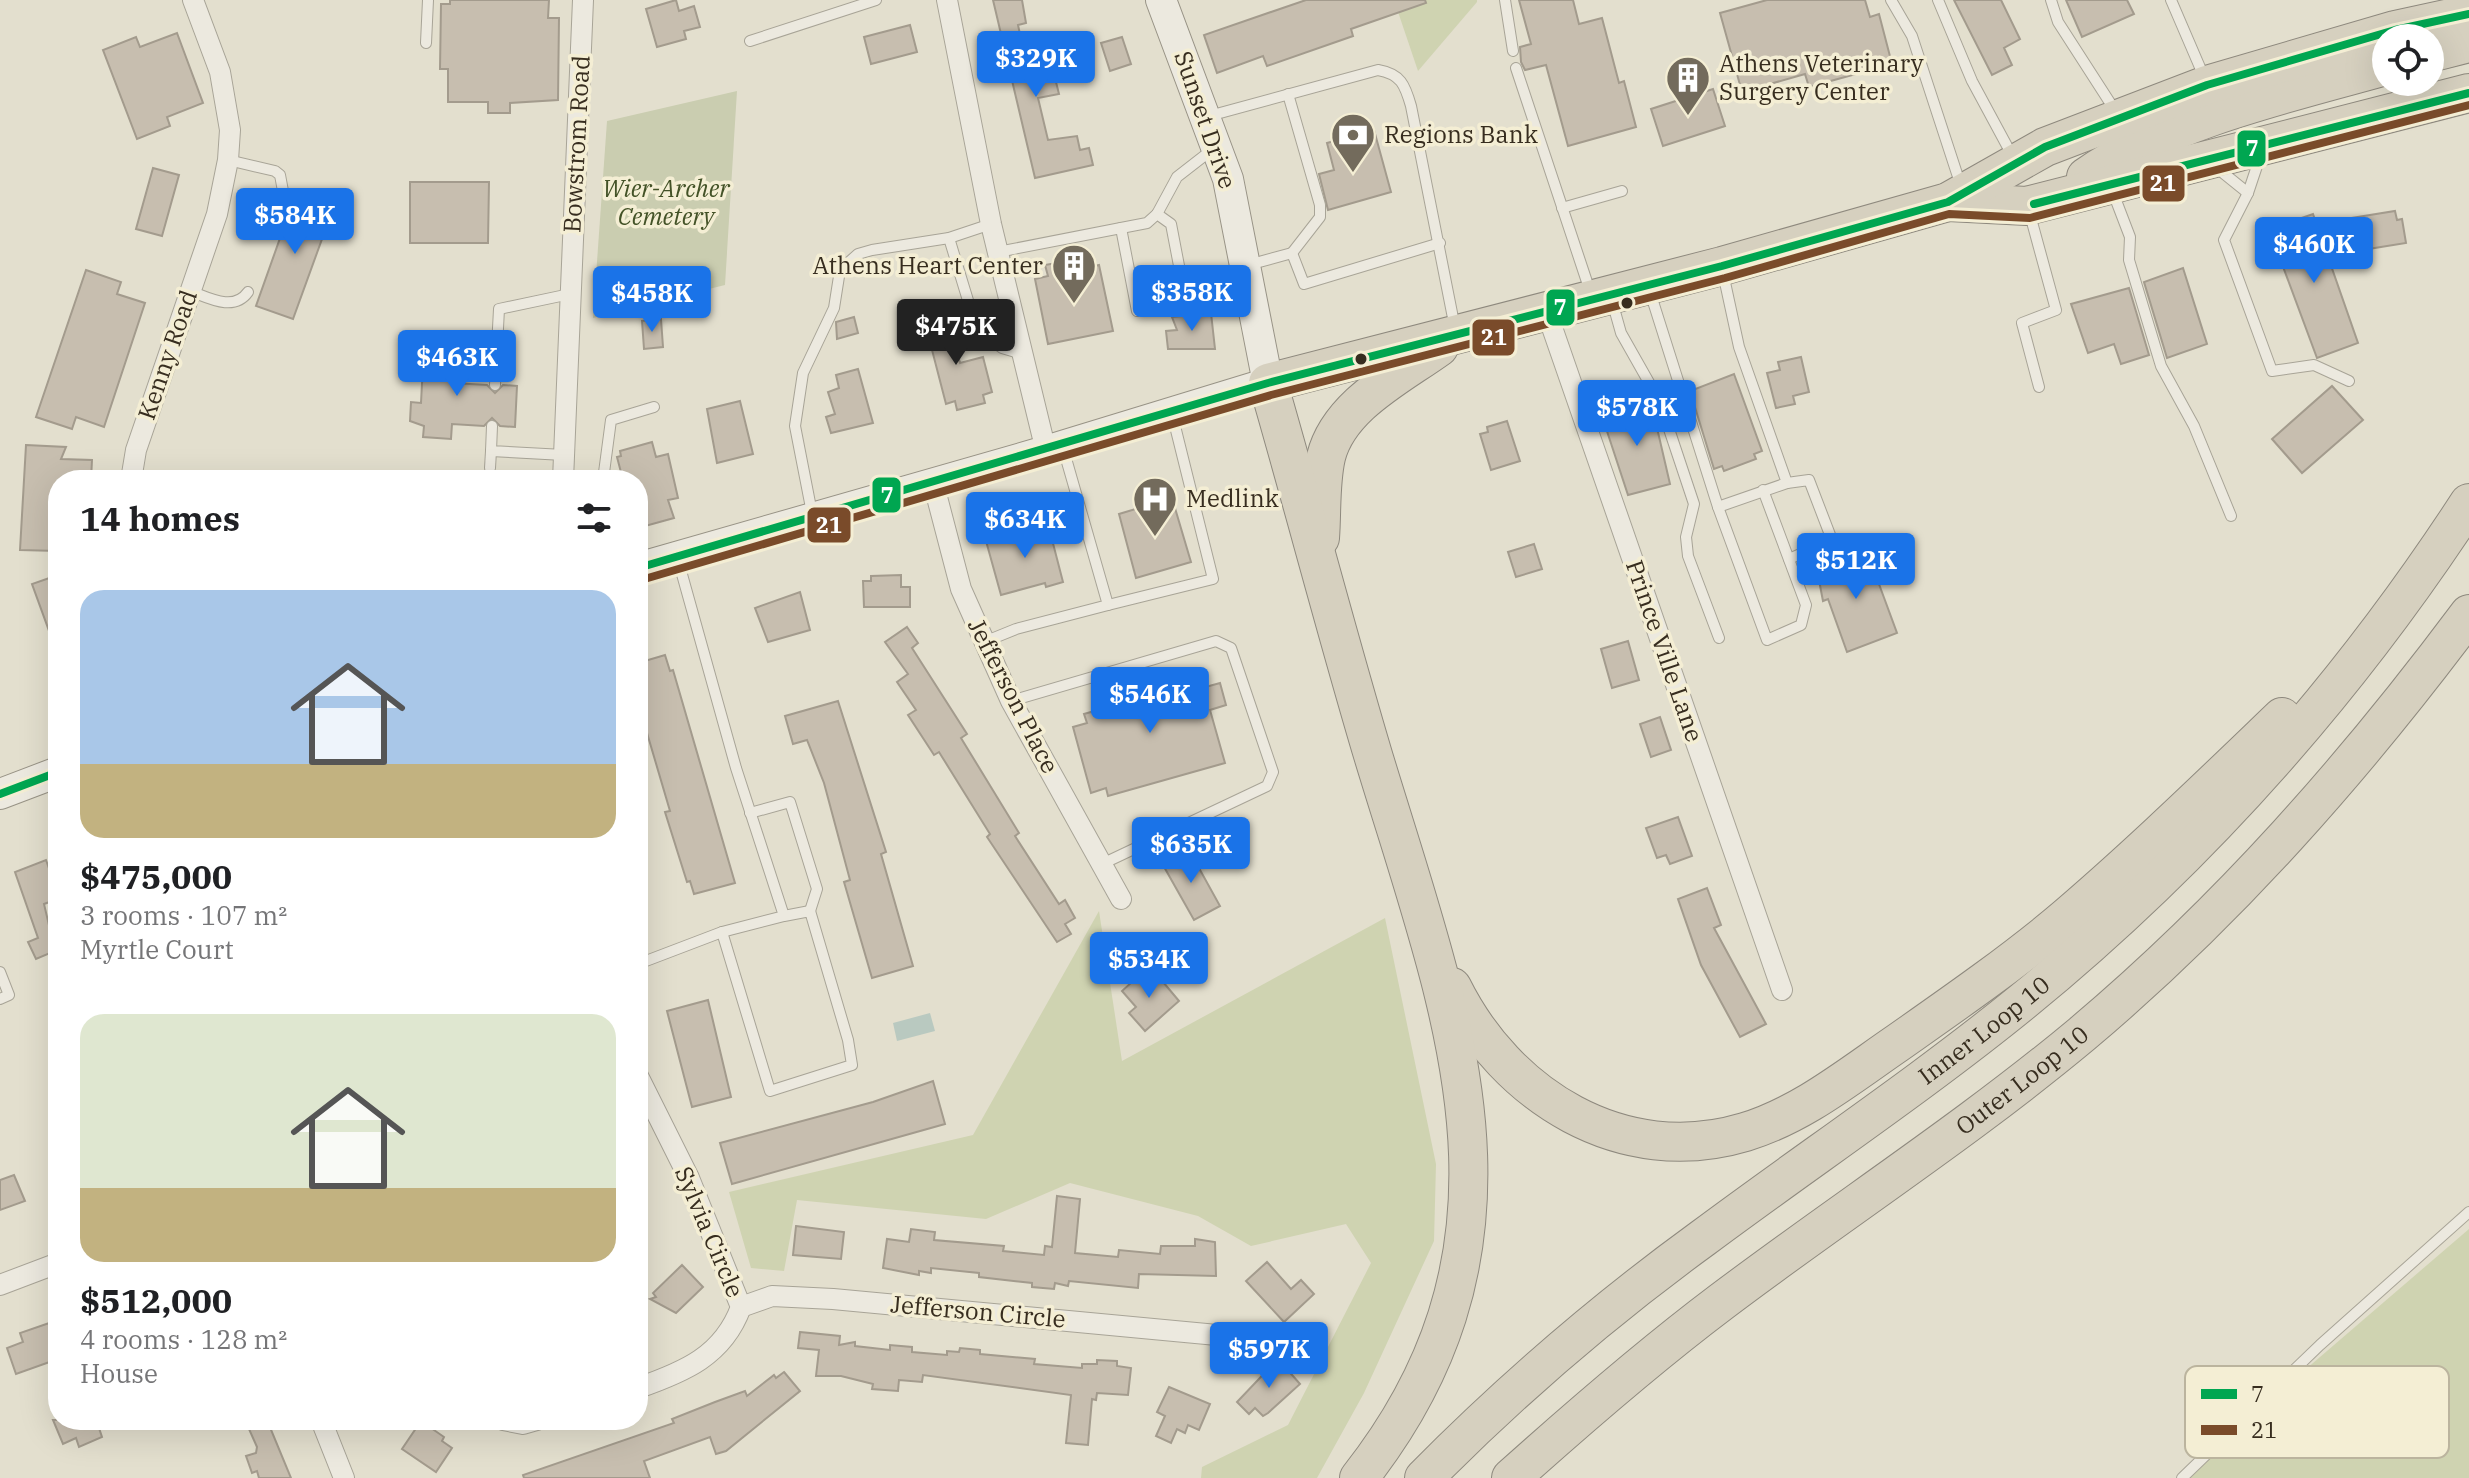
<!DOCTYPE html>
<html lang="en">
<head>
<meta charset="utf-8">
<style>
  :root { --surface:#fff; --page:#f6f6f6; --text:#202124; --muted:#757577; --accent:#1a73e8 }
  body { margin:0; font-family:"IBM Plex Serif",serif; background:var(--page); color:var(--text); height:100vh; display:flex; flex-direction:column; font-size:30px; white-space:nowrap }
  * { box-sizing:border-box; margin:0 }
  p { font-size:26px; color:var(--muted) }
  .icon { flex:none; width:44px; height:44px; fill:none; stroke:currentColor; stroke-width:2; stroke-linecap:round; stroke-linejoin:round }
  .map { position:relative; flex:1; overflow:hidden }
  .side { position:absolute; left:48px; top:470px; width:600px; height:960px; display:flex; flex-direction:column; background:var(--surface); border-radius:32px; box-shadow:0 8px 32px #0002 }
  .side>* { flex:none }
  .fabs { position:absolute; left:2372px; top:24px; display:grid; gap:16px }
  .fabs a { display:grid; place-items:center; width:72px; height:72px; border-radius:50%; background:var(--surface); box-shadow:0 8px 32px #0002; font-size:40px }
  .price { position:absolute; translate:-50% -68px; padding:0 18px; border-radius:8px; background:var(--accent); color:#fff; font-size:26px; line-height:52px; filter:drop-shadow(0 2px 4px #0008) }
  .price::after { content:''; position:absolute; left:50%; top:48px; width:24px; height:18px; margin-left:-12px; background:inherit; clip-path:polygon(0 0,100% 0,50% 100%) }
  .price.selected { background:#222; color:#fff }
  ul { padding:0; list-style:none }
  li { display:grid; align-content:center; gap:16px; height:424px; padding:0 32px }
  li span { display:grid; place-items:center; height:248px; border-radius:24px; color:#555 }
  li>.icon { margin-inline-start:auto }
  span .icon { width:144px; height:144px; fill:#fffc; stroke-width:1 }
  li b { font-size:34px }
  h2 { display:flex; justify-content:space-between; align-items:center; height:96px; padding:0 32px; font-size:34px }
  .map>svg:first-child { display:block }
</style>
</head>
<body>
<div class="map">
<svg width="2469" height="1478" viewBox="0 0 2469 1478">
  <rect width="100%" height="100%" fill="#e3dfce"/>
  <!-- green -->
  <g fill="#cfd3b1">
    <path d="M1394,0H1477V2L1418,71Z"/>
    <path d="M1099,911L1122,1061L1385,918L1436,1164L1434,1241L1364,1393L1317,1478H1201L1202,1467L1288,1425L1371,1263L1346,1224L1251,1246L1198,1216L1070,1183L986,1219L797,1200L784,1271L751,1268L729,1192L973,1135Z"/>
    <path d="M2469,1229V1478H2179Z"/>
  </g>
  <!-- cemetery -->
  <path fill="#cacdb0" d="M737,91L725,285L593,318L607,121Z"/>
  <!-- water -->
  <path fill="#b9c9c0" d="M930,1013L935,1031L897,1041L893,1023Z"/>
  <!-- building -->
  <g fill="#c7beaf" stroke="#a39b8d" stroke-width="2">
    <path d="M450,0H549L548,18H559L558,100L510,103V113H488V102H448V69H440L441,4H450Z"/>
    <path d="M676,0L679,11L694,6L700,27L684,31L686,39L657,47L646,9Z"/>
    <path d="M993,0H1022L1026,23L1018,25L1027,67L1044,64L1046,71L1053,70L1059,94L1038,98L1048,140L1077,136L1080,150L1089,148L1093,165L1035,178Z"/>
    <path d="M1306,0H1425L1426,3L1351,29L1353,36L1267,66L1263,56L1217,73L1204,35Z"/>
    <path d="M1519,0H1573L1579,24L1602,18L1619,83L1624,81L1636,127L1568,146L1546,65L1525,70L1521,62L1520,47L1531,44Z"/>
    <path d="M1767,0H1865L1870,17L1879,14L1892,64L1809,87L1805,74L1742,92L1720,13Z"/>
    <path d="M1954,0H2001L2020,39L2004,48L2012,65L1992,75Z"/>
    <path d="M2066,0H2127L2134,14L2082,37Z"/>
    <path d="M910,25L917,52L871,64L864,37Z"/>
    <path d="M177,33L203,103L167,117L170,126L137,139L103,50L136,37L140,47Z"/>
    <path d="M1122,37L1131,64L1110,71L1101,43Z"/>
    <path d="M1713,89L1725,126L1663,146L1651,109Z"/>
    <path d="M1374,130L1391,192L1328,210L1319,174L1334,170L1327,143Z"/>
    <path d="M153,168L179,175L162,236L136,229Z"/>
    <path d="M410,182H489L488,243H410Z"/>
    <path d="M296,193L334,206L293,319L256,306Z"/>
    <path d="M2395,211L2397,220L2402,219L2406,243L2362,250L2360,235L2355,236L2351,218Z"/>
    <path d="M2313,214L2358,343L2317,358L2269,229Z"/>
    <path d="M1084,258L1086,268L1099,265L1113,331L1048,344L1035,279L1048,276L1045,265Z"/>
    <path d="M2183,268L2207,344L2167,358L2144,282Z"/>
    <path d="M86,270L121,282L117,294L145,303L104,427L76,417L72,429L36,417Z"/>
    <path d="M2129,288L2149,355L2121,364L2114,344L2088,353L2071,304Z"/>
    <path d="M947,313L960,363L983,357L992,392L983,395L985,403L957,410L955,401L946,404L924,319Z"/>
    <path d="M1211,313L1215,349H1168L1166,331L1177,330L1172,317Z"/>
    <path d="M854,317L858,333L837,339L836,322Z"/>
    <path d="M661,319L663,347L644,349L642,321Z"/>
    <path d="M424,345L455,347L453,383L487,385L495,393L503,385L517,386L515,427L500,426L492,418L484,426L452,424L451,439L423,437L424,426L410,421L411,402L421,403Z"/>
    <path d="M1801,357L1809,392L1793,396L1795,404L1776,408L1767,373L1780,370L1778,362Z"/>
    <path d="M858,369L873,423L831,433L826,417L835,414L828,392L839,388L836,375Z"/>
    <path d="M1734,374L1762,451L1754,454L1756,459L1724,471L1722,466L1714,469L1690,391Z"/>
    <path d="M2332,386L2363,420L2302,473L2272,439Z"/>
    <path d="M740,401L753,454L717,463L707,409Z"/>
    <path d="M1651,402L1670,484L1628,495L1602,416Z"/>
    <path d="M1507,421L1520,461L1491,470L1480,434L1488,432L1487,427Z"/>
    <path d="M652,442L656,457L668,454L678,498L668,500L674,518L638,528V480H623L617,457L621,456L620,451Z"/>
    <path d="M26,445L66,447L61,459L92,460L91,480H58V551L20,550Z"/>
    <path d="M1172,498L1191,562L1136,578L1119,514Z"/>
    <path d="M1048,524L1063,582L1046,587L1045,583L1001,595L986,541Z"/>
    <path d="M1534,544L1542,569L1516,577L1508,552Z"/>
    <path d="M1856,552L1860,561L1869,557L1897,633L1847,652L1828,599L1823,601L1818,575L1825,572L1824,564Z"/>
    <path d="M58,575V649L56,650L32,584Z"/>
    <path d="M901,575V587H910V607H864L863,581H871V576Z"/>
    <path d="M800,592L810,630L768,642L755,608Z"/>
    <path d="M907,627L918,643L912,648L967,734L961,738L1019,833L1015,836L1059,904L1065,900L1075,918L1065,924L1071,934L1057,942L987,837L990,834L939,752L934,755L908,715L916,710L897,682L908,674L885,642Z"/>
    <path d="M1628,641L1639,680L1612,688L1601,649Z"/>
    <path d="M665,655L670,671L673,670L735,883L694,894L690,881L687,882L665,812L670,811L642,716L638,718V663Z"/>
    <path d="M1155,670L1161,691L1200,680L1202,688L1220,683L1226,705L1210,710L1225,763L1108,796L1106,788L1091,793L1073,727L1087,723L1084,714L1126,702L1120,680Z"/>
    <path d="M838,701L886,852L881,854L913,966L872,978L844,882L850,880L824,783L807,740L793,744L785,716Z"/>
    <path d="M1660,717L1671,750L1651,757L1640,724Z"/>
    <path d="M1678,817L1692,856L1670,864L1666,855L1657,858L1646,828Z"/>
    <path d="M1189,850L1220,906L1194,920L1163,865Z"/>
    <path d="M46,860L58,894V899L44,904L55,951L36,959L28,942L38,938L15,872Z"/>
    <path d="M1707,888L1721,925L1714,928L1766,1024L1740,1037L1701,965L1678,899Z"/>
    <path d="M1142,973L1150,983L1158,976L1179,1001L1145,1031L1129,1013L1136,1007L1122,991Z"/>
    <path d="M708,1000L731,1097L692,1107L667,1011Z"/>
    <path d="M933,1081L945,1124L732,1184L720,1143L873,1102Z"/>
    <path d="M14,1175L25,1201L0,1210V1180Z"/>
    <path d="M1057,1196L1080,1199L1075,1253L1118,1257L1119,1250L1160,1254L1161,1246H1195V1239L1215,1242L1216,1276L1139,1274L1138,1288L1069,1281L1068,1286L1055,1283L1054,1289L1032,1287V1283L979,1277V1273L931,1268V1273L919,1271V1275L883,1268L887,1239L909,1242L911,1229L935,1232L934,1240L1004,1246L1003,1251L1044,1255L1045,1246L1052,1247Z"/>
    <path d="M796,1226L844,1232L841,1259L793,1255Z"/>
    <path d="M1267,1262L1291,1289L1301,1280L1314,1294L1284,1322L1246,1281Z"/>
    <path d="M682,1265L703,1287L676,1313L650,1299L656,1297L653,1293Z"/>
    <path d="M58,1320V1359L16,1374L7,1348L23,1342L20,1333Z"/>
    <path d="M800,1332L840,1336L839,1345L855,1342V1346L890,1350V1345L912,1347V1352L947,1355V1351L959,1352L960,1348L980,1350V1354L1035,1359L1034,1364L1082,1368V1364H1097V1360L1117,1361V1366L1131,1368L1128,1395L1097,1393L1096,1400L1092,1399L1088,1445L1066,1443L1071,1395L923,1375L922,1382L899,1380L898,1391L872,1389L873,1384L841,1376H816L819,1350L798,1348Z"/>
    <path d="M1278,1359L1300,1384L1268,1413L1263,1416L1255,1408L1249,1414L1237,1402Z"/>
    <path d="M784,1372L800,1391L726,1451L716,1454L710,1437L644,1461L650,1478H524L523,1475L674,1423L672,1419L715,1402L745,1391L747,1396L774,1375L776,1378Z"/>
    <path d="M1169,1387L1210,1404L1199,1430L1188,1425L1185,1433L1177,1429L1171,1443L1156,1436L1165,1416L1157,1412Z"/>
    <path d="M53,1420H118L99,1428L102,1437L79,1447L76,1438L63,1444Z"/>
    <path d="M245,1420H267L291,1478H259L257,1471L252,1473L246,1456L256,1453L257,1447Z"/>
    <path d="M421,1421L444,1437L442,1441L452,1448L436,1472L402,1449Z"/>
  </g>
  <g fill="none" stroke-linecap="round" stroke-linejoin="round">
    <!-- lane casing -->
    <g stroke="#a8a497" stroke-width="12">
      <g id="lane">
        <path d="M1505,0L1513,51"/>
        <path d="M1891,0L1912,36L1961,186"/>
        <path d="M1938,0L1972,81L2013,157"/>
        <path d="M2051,0L2058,22L2116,112"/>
        <path d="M2171,0L2205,79"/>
        <path d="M750,41L876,0"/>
        <path d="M426,43L428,0"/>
        <path d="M1516,68L1590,291"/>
        <path d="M1288,94L1320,205V217L1292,253"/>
        <path d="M1209,116L1378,70C1401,74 1405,85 1411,106L1455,328"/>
        <path d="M2261,154L2248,193L2224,240L2272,371L2314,365L2349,381"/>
        <path d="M228,160L275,171L280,175L283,191"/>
        <path d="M2217,168L2248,193"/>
        <path d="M2112,190L2130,237L2129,260L2161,366L2194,426L2231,516"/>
        <path d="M1562,208L1622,191"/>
        <path d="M2029,211L2056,310L2022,323L2039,387"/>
        <path d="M1157,214L1177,177L1213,149"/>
        <path d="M1121,228L1147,223L1157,214L1171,224L1185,297"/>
        <path d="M949,238L977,330L1002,348L1022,354"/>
        <path d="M998,252L1121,228L1137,311"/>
        <path d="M1248,265L1292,253L1304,284L1440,243"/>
        <path d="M190,291C209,298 234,312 248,292"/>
        <path d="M1650,292L1718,507L1787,483L1739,347L1723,273"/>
        <path d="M1612,301L1621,333L1660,402L1694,504L1686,537L1688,556L1719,638"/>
        <path d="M495,385L499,309L570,294"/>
        <path d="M492,426L491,451L564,455"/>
        <path d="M490,468L491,451"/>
        <path d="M603,480L611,420L654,407"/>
        <path d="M1787,483L1809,480L1832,540L1789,559"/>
        <path d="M1718,507L1767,640L1801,625L1806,605L1763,490"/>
        <path d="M812,513L795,426L803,373L834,308L840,270L858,254L872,250L949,238L991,224"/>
        <path d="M678,560L736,768L784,916L810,911L848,1040L852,1065L770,1091L722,932L784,916"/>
        <path d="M1108,605L1213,579L1172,414"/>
        <path d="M984,642L1016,629L1108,605L1063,448"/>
        <path d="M1011,701L1216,641L1231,648L1273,772L1267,786L1102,864"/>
        <path d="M750,813L790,802L817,889L810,911"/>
        <path d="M638,964L722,932"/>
        <path d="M0,972L9,995L0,999"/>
        <path d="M2182,1478L2320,1345L2469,1212"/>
      </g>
    </g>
    <!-- street casing -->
    <g stroke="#a8a497" stroke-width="22">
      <g id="street">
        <path d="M947,0L991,224L1046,451"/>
        <path d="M1547,313L1782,990"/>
        <path d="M131,480L136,450L217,214L228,160L230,130L220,72L193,0"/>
        <path d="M563,480L583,0"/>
        <path d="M933,482L961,589L1011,701L1121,899"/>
        <path d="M638,1076L689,1178L741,1307C723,1356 684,1372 638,1388"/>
        <path d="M0,1285L58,1263"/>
        <path d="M741,1307L772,1296L833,1299L1217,1335"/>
        <path d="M321,1420L344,1478"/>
        <path d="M503,1420L523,1424L537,1420"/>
      </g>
    </g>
    <!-- secondary casing -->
    <g stroke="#989386" stroke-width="32">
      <g id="secondary">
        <path d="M638,568L1046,451L1268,383L1228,179L1161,0"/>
        <path d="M0,794L58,772"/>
      </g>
    </g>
    <!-- highway casing -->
    <g stroke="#8e897e" stroke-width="40">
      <g id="highway">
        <path d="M2430,53L2469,43"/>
        <path d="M2086,177C2166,121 2292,92 2386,66"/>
        <path d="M1948,202L2027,206L2469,93"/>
        <path d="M1320,538C1322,512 1320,483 1326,457C1339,405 1399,376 1439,347"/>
        <path d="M1452,987C1506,1096 1622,1169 1745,1132C1801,1115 1848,1077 1896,1044C1950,1006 2005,968 2056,926C2134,860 2208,788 2282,717"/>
        <path d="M1359,1478C1548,1238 1451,1013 1373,755C1336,631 1304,507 1268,383L1722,266L1948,202L2045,147L2207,85L2395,30L2469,14"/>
        <path id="s1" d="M1424,1478C1510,1391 1604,1310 1703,1238C1809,1159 1920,1085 2022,1002C2196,860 2347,690 2469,503"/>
        <path id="s2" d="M1511,1478C1579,1417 1648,1357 1721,1302C1840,1212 1967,1130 2082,1034C2229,910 2354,768 2469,614"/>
      </g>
    </g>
    <!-- lane -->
    <use href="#lane" stroke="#ece9df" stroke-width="10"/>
    <!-- street -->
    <use href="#street" stroke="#ece9df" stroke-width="20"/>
    <!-- secondary -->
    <use href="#secondary" stroke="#ece9df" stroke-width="30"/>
    <!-- highway -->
    <use href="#highway" stroke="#d6d0bf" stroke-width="38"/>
    <!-- bus-1 casing -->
    <g stroke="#f4eed4" stroke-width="14">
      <g id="bus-1">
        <path d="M2034,204L2469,93"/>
        <path d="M638,568L1268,383L1722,266L1948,202L2045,147L2207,85L2395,30L2469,14"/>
        <path d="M0,794L58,772"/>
      </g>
    </g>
    <!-- bus-2 casing -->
    <g stroke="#f4eed4" stroke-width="14">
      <path id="bus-2" d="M641,580L1271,395L1725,278L1949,214L2030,218L2469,105"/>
    </g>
    <!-- bus-1 -->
    <use href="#bus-1" stroke="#00a651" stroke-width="8"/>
    <!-- bus-2 -->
    <use href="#bus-2" stroke="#7a4b2a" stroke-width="8"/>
  </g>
  <!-- icons -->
  <defs>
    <g id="building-pin" transform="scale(2.3)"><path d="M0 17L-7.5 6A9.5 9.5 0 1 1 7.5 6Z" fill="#736b5c" stroke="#f4eed4"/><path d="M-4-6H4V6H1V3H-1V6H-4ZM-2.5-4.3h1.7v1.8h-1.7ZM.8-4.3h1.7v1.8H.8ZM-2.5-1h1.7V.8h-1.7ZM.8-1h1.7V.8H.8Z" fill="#fff"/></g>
    <g id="bank-pin" transform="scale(2.3)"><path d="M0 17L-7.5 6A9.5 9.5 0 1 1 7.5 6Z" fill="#736b5c" stroke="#f4eed4"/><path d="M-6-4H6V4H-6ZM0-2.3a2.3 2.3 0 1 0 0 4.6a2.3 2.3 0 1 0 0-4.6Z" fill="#fff"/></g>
    <g id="hospital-pin" transform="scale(2.3)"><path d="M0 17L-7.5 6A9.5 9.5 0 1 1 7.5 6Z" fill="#736b5c" stroke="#f4eed4"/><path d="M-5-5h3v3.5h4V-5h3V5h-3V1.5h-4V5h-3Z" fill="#fff"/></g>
  </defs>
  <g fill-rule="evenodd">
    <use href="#building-pin" x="1688" y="78"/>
    <use href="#bank-pin" x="1353" y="135"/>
    <use href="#building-pin" x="1074" y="266"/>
    <use href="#hospital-pin" x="1155" y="499"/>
  </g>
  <!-- markers -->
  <g fill="#372d1f" stroke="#f4eed4" stroke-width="3">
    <circle cx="1627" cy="303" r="7"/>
    <circle cx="1361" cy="359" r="7"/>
  </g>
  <g text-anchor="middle" stroke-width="7" stroke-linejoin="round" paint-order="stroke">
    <!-- poi labels -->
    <g font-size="24" fill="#372d1f" stroke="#f4eed4" text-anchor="start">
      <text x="1719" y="72">Athens Veterinary<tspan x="1719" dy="28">Surgery Center</tspan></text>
      <text x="1384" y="143">Regions Bank</text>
      <text x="1043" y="274" text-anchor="end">Athens Heart Center</text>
      <text x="1186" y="507">Medlink</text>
    </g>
    <!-- street labels -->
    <g font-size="24" fill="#372d1f" stroke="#f4eed4">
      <text transform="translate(1205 120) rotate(71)" y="8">Sunset Drive</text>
      <text transform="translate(577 144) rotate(-87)" y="8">Bowstrom Road</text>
      <text transform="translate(168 355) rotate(-71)" y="8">Kenny Road</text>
      <text transform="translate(1664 651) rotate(71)" y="8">Prince Ville Lane</text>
      <text transform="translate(1013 696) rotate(63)" y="8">Jefferson Place</text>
      <text dy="8" stroke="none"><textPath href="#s1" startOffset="718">Inner Loop 10</textPath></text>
      <text dy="8" stroke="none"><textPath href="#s2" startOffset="648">Outer Loop 10</textPath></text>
      <text transform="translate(709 1232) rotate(67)" y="8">Sylvia Circle</text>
      <text transform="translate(978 1312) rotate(5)" y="8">Jefferson Circle</text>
    </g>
    <!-- park labels -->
    <g font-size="24" font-style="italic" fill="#435227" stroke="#f4eed4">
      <text x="666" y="197">Wier-Archer<tspan x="666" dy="28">Cemetery</tspan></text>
    </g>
  </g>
  <!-- legend -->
  <rect x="2185" y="1366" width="264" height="92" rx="12" fill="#f4eed4" stroke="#bbb49e" stroke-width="2"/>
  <rect x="2201" y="1389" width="36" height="10" fill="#00a651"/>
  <rect x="2201" y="1425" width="36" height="10" fill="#7a4b2a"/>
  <g font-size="22" fill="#372d1f">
    <text x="2251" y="1402">7</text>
    <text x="2251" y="1438">21</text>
  </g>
  <g stroke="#f4eed4" stroke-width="3">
    <rect x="2236" y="129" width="31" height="39" rx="8" fill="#00a651"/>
    <rect x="2141" y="164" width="45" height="39" rx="8" fill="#7a4b2a"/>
    <rect x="1545" y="288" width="31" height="39" rx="8" fill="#00a651"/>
    <rect x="1471" y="318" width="45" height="39" rx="8" fill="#7a4b2a"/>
    <rect x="871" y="476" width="31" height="38" rx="8" fill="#00a651"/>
    <rect x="806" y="506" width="46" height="38" rx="8" fill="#7a4b2a"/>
  </g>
  <g font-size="22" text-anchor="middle" font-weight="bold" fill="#fff">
    <text x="2252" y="156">7</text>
    <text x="2163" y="191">21</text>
    <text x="1560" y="315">7</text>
    <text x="1494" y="345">21</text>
    <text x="887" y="503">7</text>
    <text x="829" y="533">21</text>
  </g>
</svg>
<div class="fabs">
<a><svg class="icon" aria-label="locate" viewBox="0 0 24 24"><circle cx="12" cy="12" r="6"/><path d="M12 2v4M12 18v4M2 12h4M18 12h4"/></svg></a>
</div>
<b class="price" style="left:1036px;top:99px">$329K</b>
<b class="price" style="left:295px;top:256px">$584K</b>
<b class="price" style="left:2314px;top:285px">$460K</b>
<b class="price" style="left:1192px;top:333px">$358K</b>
<b class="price" style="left:652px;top:334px">$458K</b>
<b class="price selected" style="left:956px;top:367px">$475K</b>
<b class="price" style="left:457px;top:398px">$463K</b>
<b class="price" style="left:1637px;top:448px">$578K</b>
<b class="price" style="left:1025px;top:560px">$634K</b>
<b class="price" style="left:1856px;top:601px">$512K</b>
<b class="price" style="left:1150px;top:735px">$546K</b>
<b class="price" style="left:1191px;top:885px">$635K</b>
<b class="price" style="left:1149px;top:1000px">$534K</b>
<b class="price" style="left:1269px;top:1390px">$597K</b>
<section class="side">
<h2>14 homes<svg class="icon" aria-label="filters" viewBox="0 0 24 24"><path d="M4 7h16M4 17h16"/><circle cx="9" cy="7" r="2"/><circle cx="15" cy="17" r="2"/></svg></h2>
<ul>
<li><span style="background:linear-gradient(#a9c7e8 70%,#c2b280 0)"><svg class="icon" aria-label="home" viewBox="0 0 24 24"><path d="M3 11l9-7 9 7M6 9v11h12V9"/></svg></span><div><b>$475,000</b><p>3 rooms · 107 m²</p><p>Myrtle Court</p></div></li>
<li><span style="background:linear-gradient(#dfe7d0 70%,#c2b280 0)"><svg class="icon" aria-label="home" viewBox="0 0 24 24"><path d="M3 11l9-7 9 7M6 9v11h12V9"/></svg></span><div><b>$512,000</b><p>4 rooms · 128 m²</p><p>House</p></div></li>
</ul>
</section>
</div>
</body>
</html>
